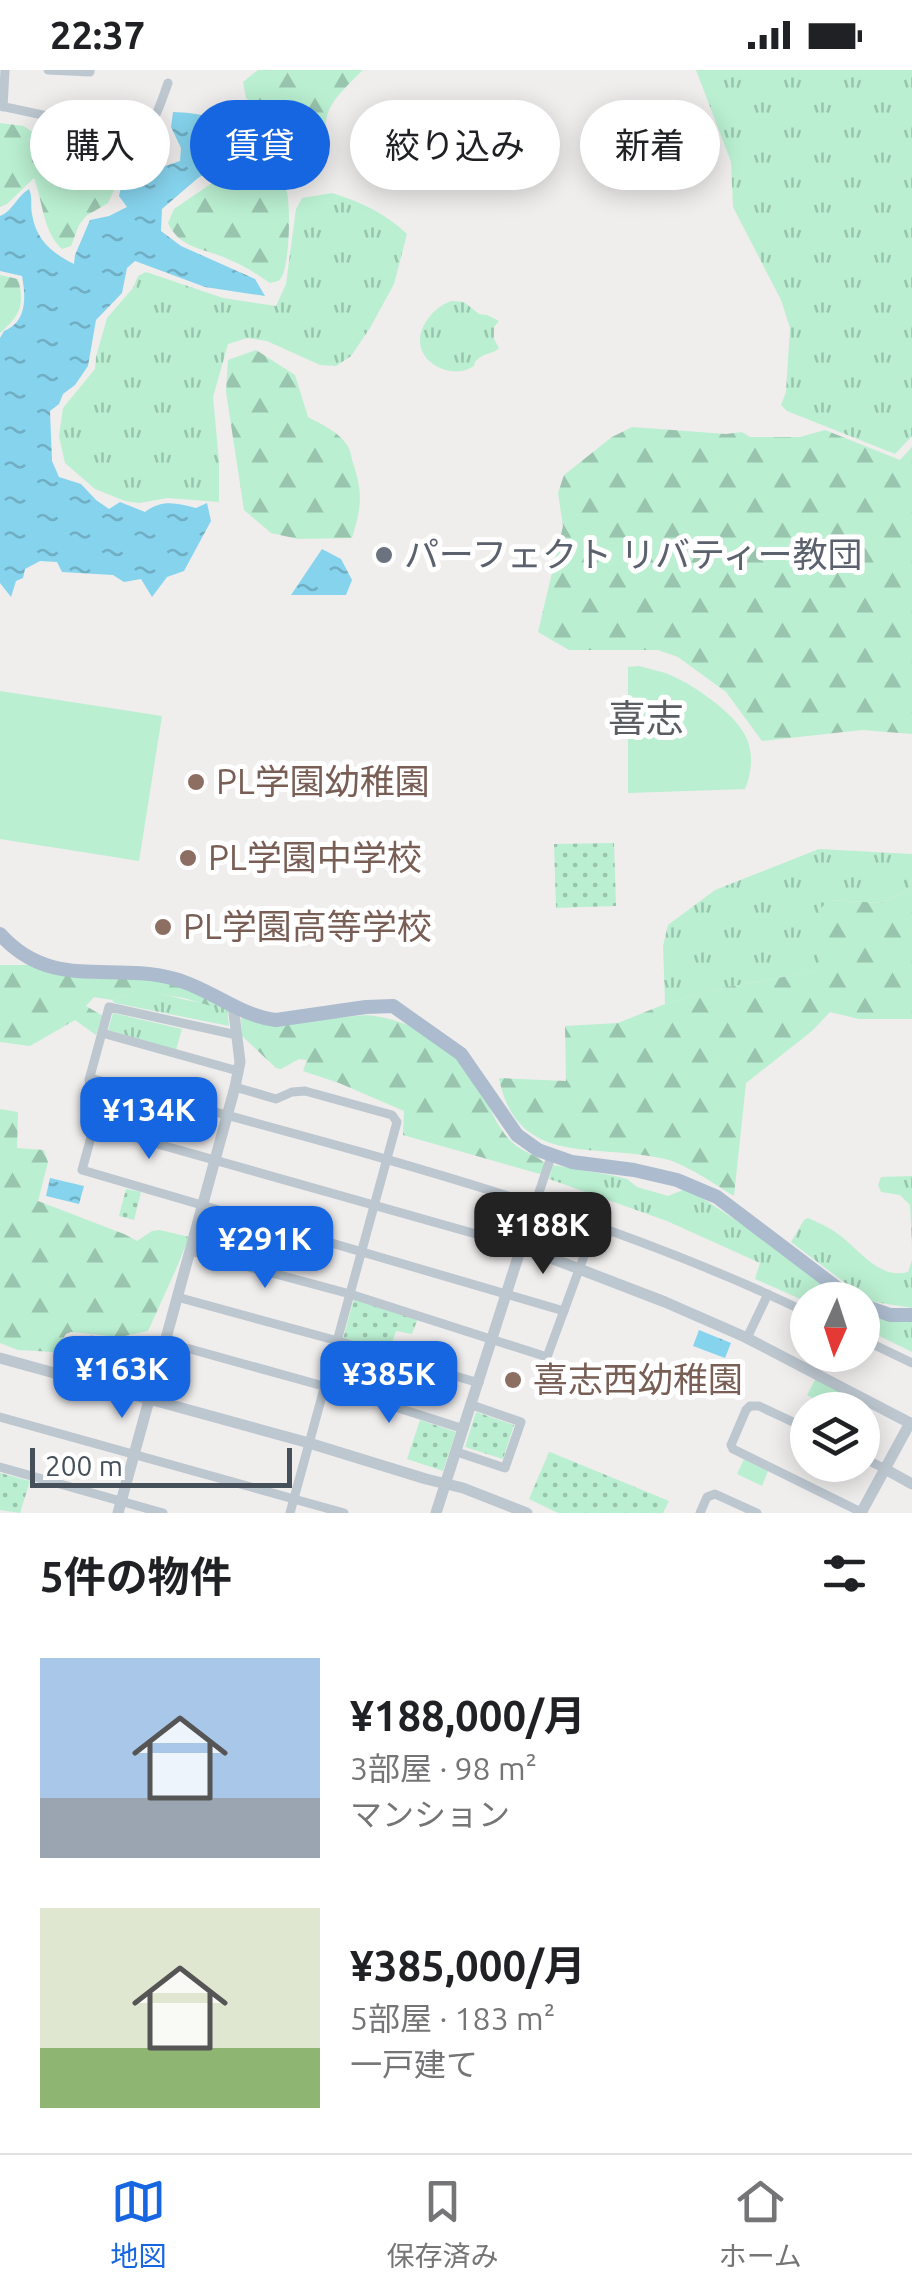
<!DOCTYPE html>
<html lang="ja">
<head>
<meta charset="utf-8">
<style>
  :root { --surface:#fff; --page:#f6f6f6; --text:#202124; --muted:#757577; --line:#e0e0e0; --accent:#1666e1 }
  body { margin:0; font-family:Ubuntu,"Noto Sans JP",sans-serif; background:var(--page); color:var(--text); height:100vh; display:flex; flex-direction:column; font-size:38px; white-space:nowrap }
  * { box-sizing:border-box; margin:0 }
  p { font-size:32px; color:var(--muted) }
  .icon { flex:none; width:55px; height:55px; fill:none; stroke:currentColor; stroke-width:2; stroke-linecap:round; stroke-linejoin:round }
  .map { position:relative; height:1443px; overflow:hidden }
  .drawer { display:flex; flex-direction:column; background:var(--surface); flex:1 }
  .drawer>* { flex:none }
  .guide { position:absolute; left:30px; top:30px; width:852px; height:90px; display:flex; gap:20px }
  .needle { width:65px; rotate:183deg }
  .tools { position:absolute; left:790px; top:1212px; display:grid; gap:20px }
  .tools a { display:grid; place-items:center; width:90px; height:90px; border-radius:50%; background:var(--surface); box-shadow:0 5px 25px #0003; font-size:50px }
  .scale { position:absolute; left:30px; bottom:25px; width:262px; box-sizing:border-box; padding-left:10px; border:5px solid #45505b; border-top:0; font-size:28px; line-height:35px; white-space:nowrap; color:#45505b; -webkit-text-stroke:8px #fff; paint-order:stroke }
  .price { position:absolute; translate:-50% -85px; padding:0 22px; border-radius:20px; background:var(--accent); color:#fff; font-size:32px; line-height:65px; filter:drop-shadow(0 2px 5px #0008) }
  .price::after { content:''; position:absolute; left:50%; top:60px; width:30px; height:22px; margin-left:-15px; background:inherit; clip-path:polygon(0 0,100% 0,50% 100%) }
  .price.active { background:#222; color:#fff }
  ul { padding:0; list-style:none }
  li { display:flex; align-items:center; gap:30px; height:250px; padding:0 40px }
  li span { display:grid; place-items:center; flex:none; width:280px; height:200px; border-radius:0px; color:#555 }
  li>.icon { margin-inline-start:auto }
  span .icon { width:120px; height:120px; fill:#fffc; stroke-width:1 }
  li b { font-size:42px }
  h2 { display:flex; justify-content:space-between; align-items:center; height:120px; padding:0 40px; font-size:42px }
  .tag { padding:0 35px; border-radius:45px; background:var(--surface); box-shadow:0 5px 25px #0003; font-size:35px; line-height:90px }
  .tag.active { background:var(--accent); color:#fff }
  .status { display:flex; justify-content:space-between; align-items:center; height:70px; padding:0 50px; background:var(--surface); direction:ltr }
  .status svg { height:28px; fill:currentColor }
  .tab-bar { display:flex; justify-content:space-around; align-items:center; height:140px; border-top:2px solid var(--line); background:var(--surface); font-size:28px; color:var(--muted) }
  .tab-bar a { display:grid; justify-items:center; gap:5px }
  .tab-bar .active { color:var(--accent) }
  .map>svg:first-child { display:block }
</style>
</head>
<body>
<div class="status"><b>22:37</b><svg viewBox="0 0 49 12"><path d="M0 12V9h3v3zM5 12V6h3v6zM10 12V3h3v9zM15 12V0h3v12zM26 1h20v11H26zM47 4h2v5h-2z"/></svg></div>
<div class="map">
<svg width="912" height="1443" viewBox="0 0 912 1443">
  <defs>
    <pattern id="grass-tufts" width="24" height="20" patternUnits="userSpaceOnUse" patternTransform="scale(2.5)"><rect width="24" height="20" fill="#baefd1"/><path d="M3 7l-1-3M5 7V3M7 7l1-3M15 17l-1-3M17 17v-4M19 17l1-3" fill="none" stroke="#99c4ad"/></pattern>
    <pattern id="forest-firs" width="22" height="20" patternUnits="userSpaceOnUse" patternTransform="scale(2.5)"><rect width="22" height="20" fill="#baefd1"/><path d="M5 1l3.5 6h-7zM16 11l3.5 6h-7z" fill="#99c4ad"/></pattern>
    <pattern id="park-dots" width="8" height="8" patternUnits="userSpaceOnUse" patternTransform="scale(2.5)"><rect width="8" height="8" fill="#baefd1"/><path d="M2 2h.1M6 6h.1" fill="none" stroke="#99c4ad" stroke-width="1.8" stroke-linecap="round"/></pattern>
    <pattern id="water-ripples" width="26" height="14" patternUnits="userSpaceOnUse" patternTransform="scale(2.5)"><rect width="26" height="14" fill="#86d3ed"/><path d="M2 4q2-2 4 0t4 0M15 11q2-2 4 0t4 0" fill="none" stroke="#6faec3"/></pattern>
  </defs>
  <rect width="100%" height="100%" fill="#f0eded"/>
  <!-- grass -->
  <g fill="url(#grass-tufts)">
    <path d="M696,0H912V366L895,384L787,341L781,335L786,322L790,258L781,230L733,137L731,92Z"/>
    <path d="M332,123C361,132 385,143 407,164L394,214L370,258L351,286L336,296L320,295L267,271L247,268L228,274L213,327L219,391V432L168,428L139,433L125,431L95,419L65,393L59,366L63,338L95,299L96,287L107,248L133,218L138,206L146,202L223,228L276,236L286,214L296,139L302,128Z"/>
    <path d="M452,231L464,232L479,244L487,245L499,251L494,257V269L499,278C493,284 485,283 479,288C469,296 481,293 468,299C450,307 421,294 420,272C419,255 436,235 452,231Z"/>
    <path d="M819,779L912,784V806L908,820L882,833L829,830L823,900L722,918L665,934L663,876L668,855L715,820Z"/>
    <path d="M137,920C158,921 200,936 215,933L227,937L229,956L115,933L112,930Z"/>
    <path d="M113,943L182,959L176,980L108,960Z"/>
    <path d="M553,1095L615,1106L627,1109L637,1117L668,1126L683,1120L696,1124L772,1174L847,1230H808L807,1232L755,1209L760,1193L667,1151L549,1109Z"/>
    <path d="M912,1106V1176L910,1135L900,1125L881,1122L878,1115L881,1107Z"/>
    <path d="M808,1148C819,1153 829,1157 838,1164C859,1179 879,1210 908,1202L912,1190V1238L869,1231L791,1172L804,1150Z"/>
    <path d="M160,1160L189,1167L177,1197C160,1165 159,1184 137,1171L152,1161Z"/>
    <path d="M862,1238L912,1250V1282L863,1258Z"/>
    <path d="M816,1308L844,1323L835,1340L807,1325Z"/>
    <path d="M744,1389L768,1401L762,1416L737,1404Z"/>
  </g>
  <!-- forest -->
  <g fill="url(#forest-firs)">
    <path d="M258,0H363C352,11 337,24 330,38C319,62 336,68 305,88L289,81L271,53L246,28L243,12Z"/>
    <path d="M0,53L24,56L38,66L71,75L86,61H105L141,69L148,83V94L128,101L120,107L108,133L86,146L79,155L71,176L62,179C43,162 43,132 34,108L7,134L0,137Z"/>
    <path d="M251,97C263,100 278,104 285,116C292,130 289,190 283,204C280,212 277,211 270,213C257,204 243,195 228,189C204,178 180,179 168,153L174,139L231,100Z"/>
    <path d="M0,205L18,209C25,236 20,245 0,263Z"/>
    <path d="M256,280L295,305L308,347C321,354 339,362 347,375C350,379 351,385 352,390C363,422 362,436 352,468L298,469L271,463L244,440L226,322L228,290Z"/>
    <path d="M632,357L726,364L742,362L750,367H800L825,360L900,390L912,377V664L862,660L762,671L726,622L678,587L658,580H569L538,562L563,456L558,423L564,405L612,367Z"/>
    <path d="M912,806V949H859L830,942L812,961L746,1013L734,1126C714,1114 686,1094 665,1089C597,1072 517,1099 499,1008L566,1011L565,956L618,953L665,934L722,918L822,900L815,844L829,830L882,833L908,820Z"/>
    <path d="M0,895H30L93,909L129,908L166,910L215,933L211,936L184,928L137,920L112,930L94,927L86,936L103,946L96,965L75,950L30,976L0,972Z"/>
    <path d="M366,945C415,949 455,978 480,1020C491,1038 497,1059 513,1073C523,1083 537,1084 546,1095L540,1104L403,1065L404,1041L339,1013L303,1001L307,990L299,989L281,999L276,998L242,966L241,946L269,955Z"/>
    <path d="M0,1039L18,1042L17,1078L44,1080L48,1092L38,1131L124,1164L145,1175H158L169,1181L177,1197L148,1261L120,1267L71,1262L66,1264L54,1282L18,1280L0,1273Z"/>
  </g>
  <!-- park -->
  <g fill="url(#park-dots)">
    <path d="M614,773L616,836L556,838L554,774Z"/>
    <path d="M126,1119L141,1122L134,1150L119,1146Z"/>
    <path d="M354,1229L418,1248L412,1264L396,1261L389,1282L343,1269Z"/>
    <path d="M476,1342L514,1355L503,1389L465,1377Z"/>
    <path d="M420,1350L456,1362L443,1401L407,1389Z"/>
    <path d="M549,1382H550L669,1431L663,1443H558L529,1429Z"/>
    <path d="M0,1403L30,1411L20,1443L0,1440Z"/>
  </g>
  <!-- pitch -->
  <g fill="#baefd1">
    <path d="M639,596C649,599 661,601 670,605C694,615 733,642 745,665C754,682 752,702 745,719L628,723V597Z"/>
    <path d="M0,621L162,646L139,791L0,769Z"/>
  </g>
  <!-- water -->
  <g fill="url(#water-ripples)">
    <path d="M173,42C199,43 211,45 232,62L234,77L226,91L198,108L162,139L161,161L181,176L255,209L265,226L205,217L135,191L127,198L122,223L96,250L88,296L75,315L63,324L59,334L50,341L52,391L59,407L81,414L96,430L109,439L120,432L145,442C162,429 177,433 196,438L207,433L211,451L184,501L167,507L152,527L141,509L124,512L113,505L62,502L57,492L40,491L25,499L23,508L16,511L11,527L0,513V268L4,261C27,252 26,227 22,206L0,201V146C13,141 17,126 29,119C33,128 30,134 32,144C36,170 52,183 74,194L75,185L90,150L109,146L127,137L119,126L123,108L136,110L153,100L180,91L181,78L171,57Z"/>
    <path d="M322,479L341,489L352,510L346,525H291Z"/>
    <path d="M50,1108L84,1116L79,1134L46,1126Z"/>
    <path d="M699,1260L731,1273L725,1288L693,1276Z"/>
  </g>
  <g fill="none" stroke-linecap="round" stroke-linejoin="round">
    <!-- minor -->
    <g stroke="#bdc7d0" stroke-width="9">
      <path d="M48,0L90,2V0"/>
      <path d="M0,36L137,65C155,58 161,31 168,13"/>
      <path d="M3,37L5,0"/>
      <path d="M102,963L238,1001"/>
      <path d="M237,965L109,937L89,1010L94,1056L82,1100L564,1241"/>
      <path d="M90,1008C332,1075 580,1133 808,1243"/>
      <path d="M235,1017L276,1029L292,1022L305,1021L392,1045L397,1052L290,1443"/>
      <path d="M94,1056L522,1177"/>
      <path d="M535,1134L551,1087"/>
      <path d="M190,1181L350,1224L547,1287L595,1156"/>
      <path d="M177,1227L338,1271L479,1313"/>
      <path d="M747,1268L768,1224"/>
      <path d="M862,1269L912,1293"/>
      <path d="M165,1272L370,1329L464,1359"/>
      <path d="M78,1309L86,1276L91,1270L162,1285"/>
      <path d="M0,1347L344,1443"/>
      <path d="M808,1359L759,1336H750L746,1340L731,1375L733,1379L863,1443"/>
      <path d="M457,1382L505,1398L521,1352L472,1335"/>
      <path d="M862,1387L885,1399"/>
      <path d="M0,1397L163,1443"/>
      <path d="M700,1443L707,1427L715,1424L757,1443"/>
    </g>
    <!-- tertiary -->
    <g stroke="#bdc7d0" stroke-width="11">
      <path d="M522,1177L665,1232L745,1267L910,1353L861,1443"/>
      <path d="M0,1288L309,1373L426,1409L463,1418L527,1443"/>
      <path d="M885,1399L912,1414"/>
      <path d="M118,1443L235,1017L240,992L233,935"/>
      <path d="M436,1443L535,1134"/>
    </g>
    <!-- primary -->
    <g stroke="#acbbcd" stroke-width="14">
      <path d="M0,864C52,922 111,891 175,909C211,919 240,946 276,950L366,937L393,936L461,984L517,1065L538,1080L572,1092L634,1100L677,1110L717,1127L853,1230"/>
      <path d="M862,1235L890,1245H912"/>
    </g>
  </g>
  <!-- markers -->
  <circle fill="#6b7280" stroke="#fff" stroke-width="4" cx="384" cy="485" r="10"/>
  <g fill="#8d6e63" stroke="#fff" stroke-width="4">
    <circle cx="196" cy="712" r="10"/>
    <circle cx="188" cy="788" r="10"/>
    <circle cx="163" cy="857" r="10"/>
    <circle cx="513" cy="1310" r="10"/>
  </g>
  <g text-anchor="middle" stroke-width="10" stroke-linejoin="round" paint-order="stroke">
    <!-- worship labels -->
    <g font-size="35" fill="#5b616d" stroke="#fff" text-anchor="start">
      <text x="404" y="497">パーフェクト リバティー教団</text>
    </g>
    <!-- education labels -->
    <g font-size="35" fill="#785e54" stroke="#fff" text-anchor="start">
      <text x="216" y="724">PL学園幼稚園</text>
      <text x="208" y="800">PL学園中学校</text>
      <text x="183" y="869">PL学園高等学校</text>
      <text x="533" y="1322">喜志西幼稚園</text>
    </g>
    <!-- neighbourhood labels -->
    <g font-size="38" fill="#5a5d62" stroke="#fff">
      <text x="646" y="662">喜志</text>
    </g>
  </g>
</svg>
<div class="tools">
<a><svg class="needle" viewBox="-14 -14 28 28"><path d="M0-13l5 13h-10z" fill="#e53935"/><path d="M0 13l5-13h-10z" fill="#757577"/></svg></a>
<a><svg class="icon" aria-label="layers" viewBox="0 0 24 24"><path d="M12 4l9 5-9 5-9-5zM3 14l9 5 9-5"/></svg></a>
</div>
<div class="scale">200 m</div>
<b class="price" style="left:149px;top:1092px">¥134K</b>
<b class="price active" style="left:543px;top:1207px">¥188K</b>
<b class="price" style="left:265px;top:1221px">¥291K</b>
<b class="price" style="left:122px;top:1351px">¥163K</b>
<b class="price" style="left:389px;top:1356px">¥385K</b>
<div class="guide">
<a class="tag">購入</a>
<a class="tag active">賃貸</a>
<a class="tag">絞り込み</a>
<a class="tag">新着</a>
</div>
</div>
<section class="drawer">
<h2>5件の物件<svg class="icon" aria-label="filters" viewBox="0 0 24 24"><path d="M4 7h16M4 17h16"/><circle cx="9" cy="7" r="2"/><circle cx="15" cy="17" r="2"/></svg></h2>
<ul>
<li><span style="background:linear-gradient(#a9c7e8 70%,#9aa5b1 0)"><svg class="icon" aria-label="home" viewBox="0 0 24 24"><path d="M3 11l9-7 9 7M6 9v11h12V9"/></svg></span><div><b>¥188,000/月</b><p>3部屋 · 98 m²</p><p>マンション</p></div></li>
<li><span style="background:linear-gradient(#dfe7d0 70%,#8fb573 0)"><svg class="icon" aria-label="home" viewBox="0 0 24 24"><path d="M3 11l9-7 9 7M6 9v11h12V9"/></svg></span><div><b>¥385,000/月</b><p>5部屋 · 183 m²</p><p>一戸建て</p></div></li>
</ul>
</section>
<nav class="tab-bar">
<a class="active"><svg class="icon" aria-label="map" viewBox="0 0 24 24"><path d="M3 6l6-2 6 2 6-2v14l-6 2-6-2-6 2zM9 4v14M15 6v14"/></svg>地図</a>
<a><svg class="icon" aria-label="saved" viewBox="0 0 24 24"><path d="M7 4h10v16l-5-4-5 4z"/></svg>保存済み</a>
<a><svg class="icon" aria-label="home" viewBox="0 0 24 24"><path d="M3 11l9-7 9 7M6 9v11h12V9"/></svg>ホーム</a>
</nav>
</body>
</html>
